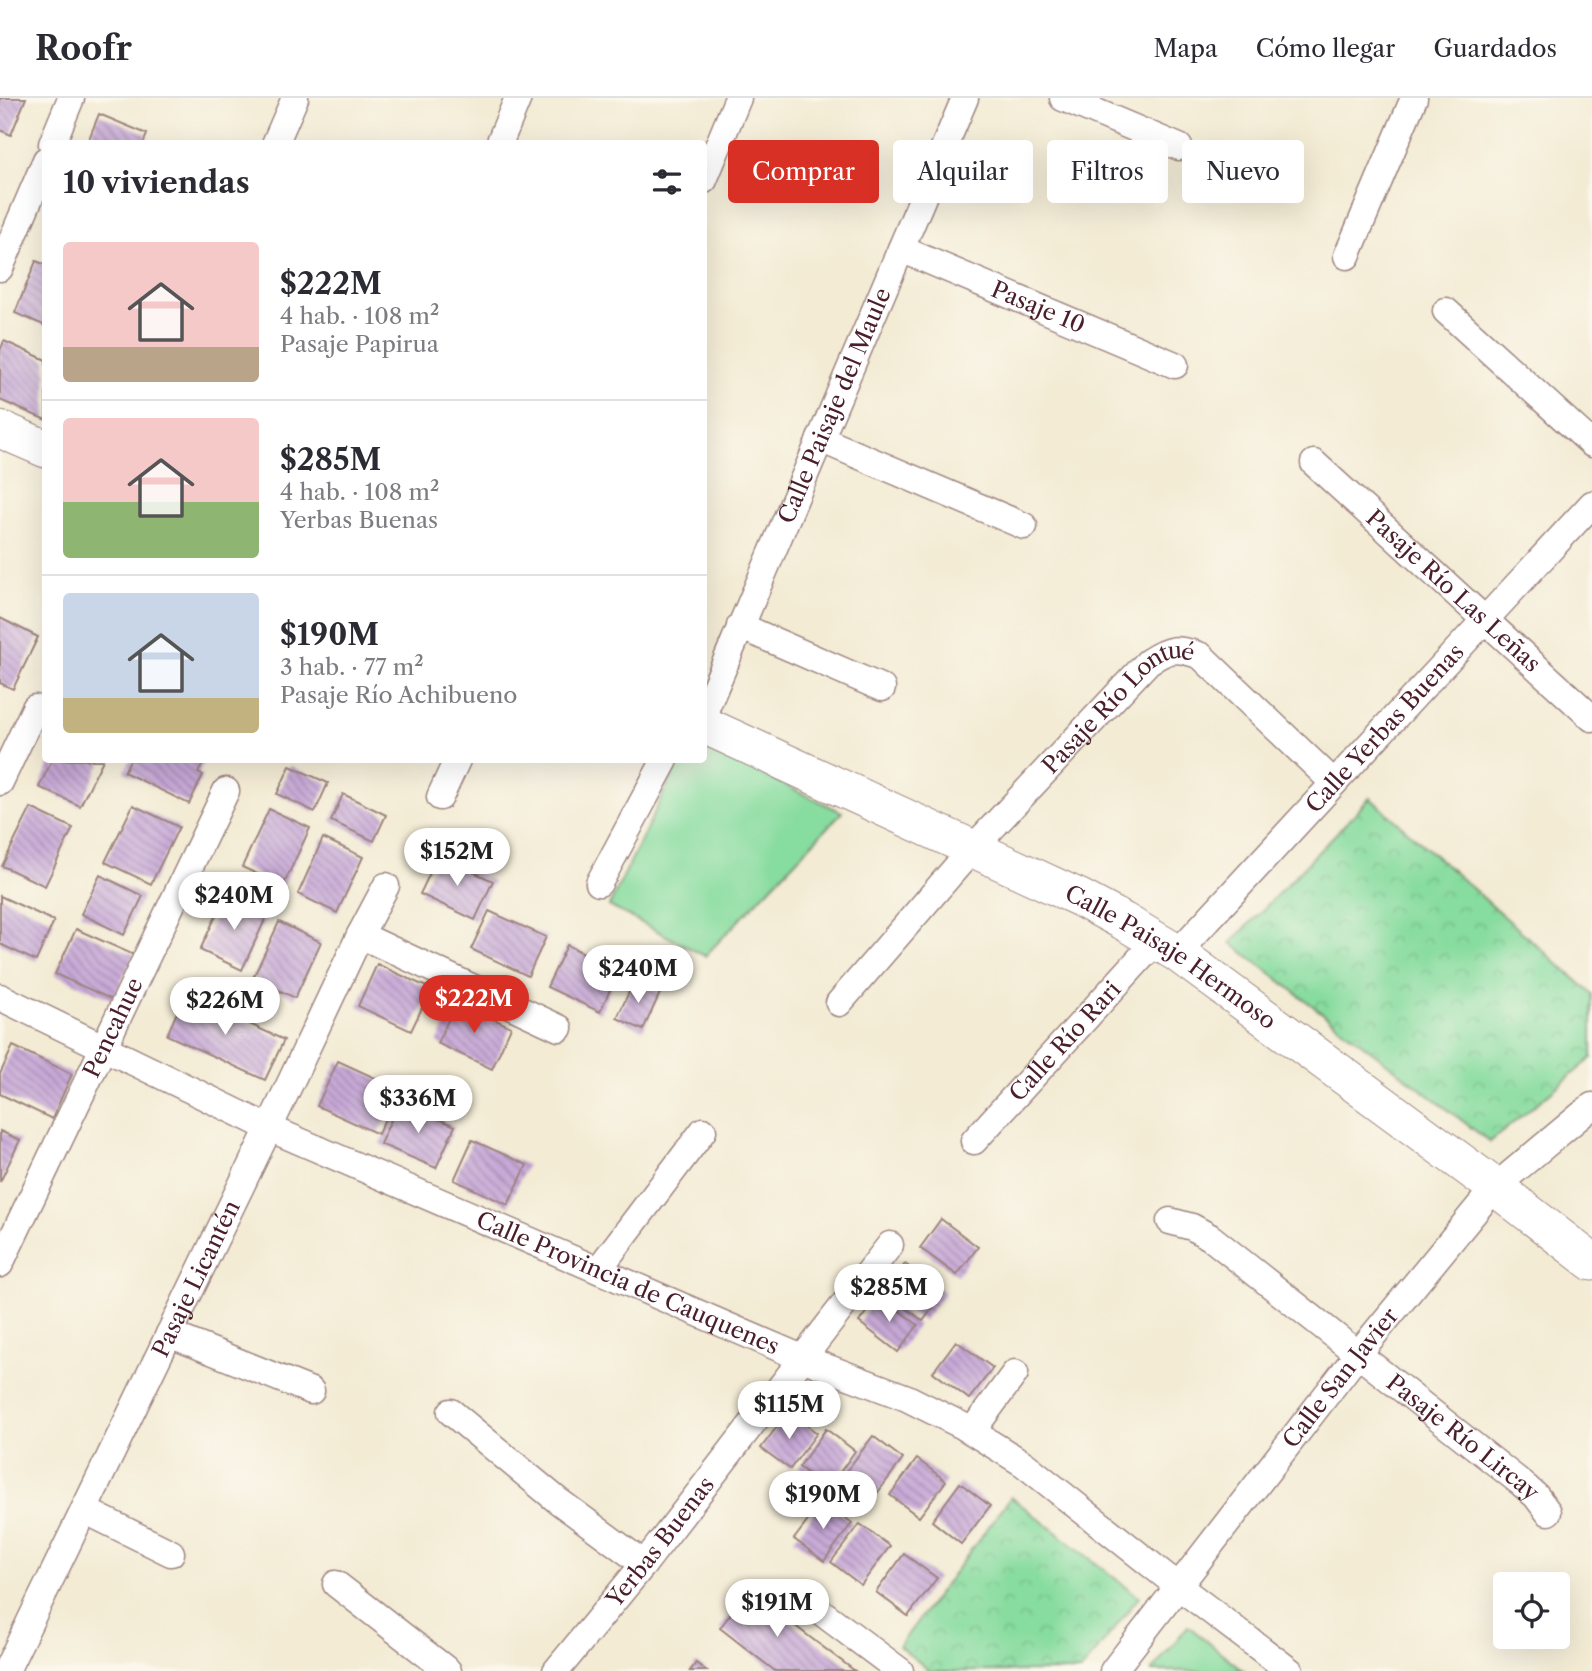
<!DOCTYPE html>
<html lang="es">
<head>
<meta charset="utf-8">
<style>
  :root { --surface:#fff; --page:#f2f2f3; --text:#2b2b33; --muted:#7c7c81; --line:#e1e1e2; --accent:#d93025 }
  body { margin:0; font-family:"Libre Caslon Text",serif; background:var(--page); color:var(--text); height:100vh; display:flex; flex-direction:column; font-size:26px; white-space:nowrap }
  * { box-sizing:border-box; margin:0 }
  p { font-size:23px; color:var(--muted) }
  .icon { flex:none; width:38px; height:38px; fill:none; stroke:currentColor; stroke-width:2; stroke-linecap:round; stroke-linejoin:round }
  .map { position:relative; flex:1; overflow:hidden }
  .side { position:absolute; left:42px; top:42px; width:665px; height:623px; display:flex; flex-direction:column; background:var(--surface); border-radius:7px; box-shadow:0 7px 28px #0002 }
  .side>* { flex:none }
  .banner { position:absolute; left:728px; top:42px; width:665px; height:63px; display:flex; gap:14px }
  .buttons { position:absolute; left:1493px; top:1474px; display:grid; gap:14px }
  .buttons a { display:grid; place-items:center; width:77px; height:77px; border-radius:7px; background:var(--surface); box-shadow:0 7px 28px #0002; font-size:35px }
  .price { position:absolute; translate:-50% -60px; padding:0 16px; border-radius:24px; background:#fff; color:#222; font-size:23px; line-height:46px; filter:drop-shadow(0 2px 4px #0008) }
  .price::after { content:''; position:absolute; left:50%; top:42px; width:21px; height:16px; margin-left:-10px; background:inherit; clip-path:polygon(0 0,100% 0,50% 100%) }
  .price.current { background:var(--accent); color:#fff }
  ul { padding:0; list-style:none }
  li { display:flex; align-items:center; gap:21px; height:175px; padding:0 21px }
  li+li { border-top:2px solid var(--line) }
  li span { display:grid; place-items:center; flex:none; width:196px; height:140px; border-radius:7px; color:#555 }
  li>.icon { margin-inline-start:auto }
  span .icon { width:84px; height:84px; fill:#fffc; stroke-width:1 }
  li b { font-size:30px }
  h2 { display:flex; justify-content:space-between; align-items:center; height:84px; padding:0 21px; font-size:30px }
  .pill { padding:0 24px; border-radius:7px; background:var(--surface); box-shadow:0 7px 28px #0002; font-size:24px; line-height:63px }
  .pill.current { background:var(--accent); color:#fff }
  header { display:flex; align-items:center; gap:42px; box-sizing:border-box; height:98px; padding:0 35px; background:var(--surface); border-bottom:2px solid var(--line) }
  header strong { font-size:33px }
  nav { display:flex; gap:38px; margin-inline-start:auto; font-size:24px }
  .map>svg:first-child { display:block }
</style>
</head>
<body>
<header>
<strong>Roofr</strong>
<nav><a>Mapa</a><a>Cómo llegar</a><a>Guardados</a></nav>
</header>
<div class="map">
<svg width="1592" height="1573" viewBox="0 0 1592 1573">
  <defs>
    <pattern id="park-crowns" width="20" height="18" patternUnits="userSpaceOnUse" patternTransform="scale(1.75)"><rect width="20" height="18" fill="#87dc9f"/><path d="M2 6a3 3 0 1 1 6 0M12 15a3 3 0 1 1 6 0" fill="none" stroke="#76bc89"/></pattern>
    <pattern id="building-back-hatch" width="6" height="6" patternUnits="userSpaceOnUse" patternTransform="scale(1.75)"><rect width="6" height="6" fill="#c7a9d7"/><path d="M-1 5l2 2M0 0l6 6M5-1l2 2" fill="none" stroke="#a489af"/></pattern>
  </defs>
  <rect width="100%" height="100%" fill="#fbf7ec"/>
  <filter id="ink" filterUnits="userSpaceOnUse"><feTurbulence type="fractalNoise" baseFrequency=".0143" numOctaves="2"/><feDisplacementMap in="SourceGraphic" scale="14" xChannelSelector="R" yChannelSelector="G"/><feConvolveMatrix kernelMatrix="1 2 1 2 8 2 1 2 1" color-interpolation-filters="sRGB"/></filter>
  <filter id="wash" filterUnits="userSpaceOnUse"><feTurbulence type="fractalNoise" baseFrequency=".00686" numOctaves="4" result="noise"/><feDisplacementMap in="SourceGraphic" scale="28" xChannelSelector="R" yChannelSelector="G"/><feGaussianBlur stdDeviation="1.57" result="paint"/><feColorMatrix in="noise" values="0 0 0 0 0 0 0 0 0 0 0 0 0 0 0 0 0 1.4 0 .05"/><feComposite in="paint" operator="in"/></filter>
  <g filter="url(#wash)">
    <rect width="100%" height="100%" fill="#f3ebd4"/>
    <!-- green -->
    <g fill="#87dc9f" stroke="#687e65" stroke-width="2">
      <path d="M704,649L842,714L705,858L609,808L680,662H704Z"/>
      <path d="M1188,1528L1244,1573H1152Z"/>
    </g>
    <!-- park -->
    <g fill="url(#park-crowns)" stroke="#687e65" stroke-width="2">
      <path d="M1370,700L1592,896V960L1490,1044L1231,845Z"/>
      <path d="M1011,1399L1139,1499L1081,1573H930L899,1548Z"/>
    </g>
    <g id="blocks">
      <!-- building -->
      <g fill="url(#building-back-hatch)">
        <path d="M0,0H26L11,37L0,32Z"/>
        <path d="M99,16L147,36L143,46H87Z"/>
        <path d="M36,163L46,167V228L15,215Z"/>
        <path d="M4,243L46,262V322L0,302V253Z"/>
        <path d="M0,520L38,539L13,591L0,585Z"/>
        <path d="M52,662H103L80,708L39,689Z"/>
        <path d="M130,662H205L198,675L203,677L189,706L124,674Z"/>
        <path d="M290,668L328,685L315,714L277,696Z"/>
        <path d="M343,696L386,717L374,743L331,723Z"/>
        <path d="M133,707L179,729L151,786L105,764Z"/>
        <path d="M31,710L73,730L45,788L2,768Z"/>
        <path d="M269,711L310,730L283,788L242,769Z"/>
        <path d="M323,740L363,759L337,815L298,796Z"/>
        <path d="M438,758L493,783L475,822L420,796Z"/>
        <path d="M100,777L143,798L124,837L81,816Z"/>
        <path d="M226,796L268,815L242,872L200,852Z"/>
        <path d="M0,798L54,823L36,863L0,846Z"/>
        <path d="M489,813L546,839L528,878L471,851Z"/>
        <path d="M279,824L321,844L295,900L253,880Z"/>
        <path d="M76,831L134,857L113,902L55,876Z"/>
        <path d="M567,847L619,872L600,914L547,889Z"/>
        <path d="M377,866L431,891L411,933L358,908Z"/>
        <path d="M634,883L660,895L643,932L617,920Z"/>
        <path d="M185,896L284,942L265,982L167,937Z"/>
        <path d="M457,904L511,929L492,971L437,945Z"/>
        <path d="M13,948L72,976L52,1021L0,996V976Z"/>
        <path d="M338,963L399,991L378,1036L317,1008Z"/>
        <path d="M399,1004L455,1028L436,1070L380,1046Z"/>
        <path d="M0,1033L20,1042L0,1084Z"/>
        <path d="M472,1042L527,1067L508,1107L454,1082Z"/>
        <path d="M941,1121L978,1149L957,1177L920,1150Z"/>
        <path d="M905,1166L944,1195L923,1223L885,1194Z"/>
        <path d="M879,1197L918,1227L898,1254L859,1224Z"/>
        <path d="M956,1243L993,1270L969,1301L933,1274Z"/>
        <path d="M788,1314L817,1335L790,1371L761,1350Z"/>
        <path d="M826,1331L855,1353L828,1391L799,1369Z"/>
        <path d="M873,1338L903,1361L875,1398L845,1375Z"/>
        <path d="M917,1361L946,1383L919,1419L890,1397Z"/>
        <path d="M960,1385L990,1408L961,1446L932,1423Z"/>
        <path d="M823,1403L852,1425L824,1463L794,1441Z"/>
        <path d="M860,1426L890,1448L861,1487L831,1464Z"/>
        <path d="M904,1456L937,1480L908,1518L876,1494Z"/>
        <path d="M748,1492L815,1543L855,1573H775L720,1530Z"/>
        <path d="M696,1565L707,1573H690Z"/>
      </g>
    </g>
  </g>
  <g filter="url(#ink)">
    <use href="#blocks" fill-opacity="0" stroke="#9e8580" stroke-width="2"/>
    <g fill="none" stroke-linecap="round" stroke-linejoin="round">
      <!-- street casing -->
      <g stroke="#9e8580" stroke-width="29">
        <g id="street">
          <path d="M1063,0L1179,49"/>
          <path d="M52,46L71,0"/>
          <path d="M275,46L295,0"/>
          <path d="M499,46L518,0"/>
          <path d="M704,82L738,0"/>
          <path id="s1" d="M901,151L1175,267"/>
          <path d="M1347,158L1414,0"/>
          <path d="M0,170L46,62"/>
          <path d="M1446,213L1592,346"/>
          <path d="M820,341L1024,428"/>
          <path id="s2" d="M1314,365L1592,620"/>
          <path d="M740,528L882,590"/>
          <path id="s3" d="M704,615L965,0"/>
          <path d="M0,684L35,610"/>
          <path d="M440,699L457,662"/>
          <path d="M599,785L665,662"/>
          <path d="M360,837L559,930"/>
          <path id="s4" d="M1177,855L1592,406"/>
          <path id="s5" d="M0,899L269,1030L802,1260L907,1300L961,1327L1024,1366L1178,1488L1290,1573"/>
          <path id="s6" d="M839,905L973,750L1148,564C1169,550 1177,549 1201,558L1334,685"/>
          <path id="s7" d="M974,1043L1156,843"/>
          <path id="s8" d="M1170,1123L1192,1129L1210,1139L1521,1385L1536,1398L1548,1414"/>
          <path id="s9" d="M0,1166L226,693"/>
          <path d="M598,1172L703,1033"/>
          <path d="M169,1236L311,1293"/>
          <path d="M451,1314L557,1402L644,1466"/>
          <path d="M972,1333L1015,1275"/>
          <path d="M84,1412L171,1455"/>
          <path d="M336,1486L448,1573"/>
          <path d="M801,1499L900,1573"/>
          <path id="s10" d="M6,1573L269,1030L360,837L386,788"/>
          <path id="s11" d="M556,1573L644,1466L890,1147"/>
          <path id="s12" d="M1113,1573L1358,1256L1495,1089L1592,1008"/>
        </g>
      </g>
      <!-- secondary casing -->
      <g stroke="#9e8580" stroke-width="39">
        <g id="secondary">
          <path d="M0,331L46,351"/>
          <path id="s13" d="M704,627L1080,800L1123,823L1177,855L1495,1089L1592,1164"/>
        </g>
      </g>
      <!-- street -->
      <use href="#street" stroke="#fff" stroke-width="26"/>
      <!-- secondary -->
      <use href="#secondary" stroke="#fff" stroke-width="37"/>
    </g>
  </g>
  <g text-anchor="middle" stroke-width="7" stroke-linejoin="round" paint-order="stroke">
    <!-- street labels -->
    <g font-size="23" fill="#4a1f2b" stroke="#fbf7ec">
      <text dy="8" stroke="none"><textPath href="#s1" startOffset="149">Pasaje 10</textPath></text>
      <text dy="8" stroke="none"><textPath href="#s3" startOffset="334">Calle Paisaje del Maule</textPath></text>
      <text dy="8" stroke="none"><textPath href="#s2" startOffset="189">Pasaje Río Las Leñas</textPath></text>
      <text dy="8" stroke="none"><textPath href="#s6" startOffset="411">Pasaje Río Lontué</textPath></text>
      <text dy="8" stroke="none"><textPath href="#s4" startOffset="306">Calle Yerbas Buenas</textPath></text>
      <text dy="8" stroke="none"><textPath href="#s13" startOffset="522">Calle Paisaje Hermoso</textPath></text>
      <text dy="8" stroke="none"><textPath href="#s9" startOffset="262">Pencahue</textPath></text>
      <text dy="8" stroke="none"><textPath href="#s7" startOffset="135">Calle Río Rari</textPath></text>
      <text dy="8" stroke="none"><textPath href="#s10" startOffset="436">Pasaje Licantén</textPath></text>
      <text dy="8" stroke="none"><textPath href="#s5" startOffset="690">Calle Provincia de Cauquenes</textPath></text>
      <text dy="8" stroke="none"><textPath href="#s12" startOffset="371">Calle San Javier</textPath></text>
      <text dy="8" stroke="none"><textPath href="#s8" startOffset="366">Pasaje Río Lircay</textPath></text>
      <text dy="8" stroke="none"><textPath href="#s11" startOffset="166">Yerbas Buenas</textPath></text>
    </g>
  </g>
</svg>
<div class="buttons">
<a><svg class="icon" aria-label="locate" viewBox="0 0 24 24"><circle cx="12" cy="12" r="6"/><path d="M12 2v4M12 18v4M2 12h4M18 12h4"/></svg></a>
</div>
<b class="price" style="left:457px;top:790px">$152M</b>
<b class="price" style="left:234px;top:834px">$240M</b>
<b class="price" style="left:638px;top:907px">$240M</b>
<b class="price current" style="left:474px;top:937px">$222M</b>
<b class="price" style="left:225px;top:939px">$226M</b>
<b class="price" style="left:418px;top:1037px">$336M</b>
<b class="price" style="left:889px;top:1226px">$285M</b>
<b class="price" style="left:789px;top:1343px">$115M</b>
<b class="price" style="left:823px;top:1433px">$190M</b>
<b class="price" style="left:777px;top:1541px">$191M</b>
<div class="banner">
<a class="pill current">Comprar</a>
<a class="pill">Alquilar</a>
<a class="pill">Filtros</a>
<a class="pill">Nuevo</a>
</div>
<section class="side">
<h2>10 viviendas<svg class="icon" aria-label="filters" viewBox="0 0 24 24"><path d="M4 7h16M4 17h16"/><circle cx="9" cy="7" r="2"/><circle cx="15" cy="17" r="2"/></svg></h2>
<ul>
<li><span style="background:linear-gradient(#f6c9c9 75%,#b9a48a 0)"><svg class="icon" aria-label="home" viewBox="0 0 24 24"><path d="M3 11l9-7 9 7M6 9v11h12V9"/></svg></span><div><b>$222M</b><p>4 hab. · 108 m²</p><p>Pasaje Papirua</p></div></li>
<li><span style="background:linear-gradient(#f6c9c9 60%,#8fb573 0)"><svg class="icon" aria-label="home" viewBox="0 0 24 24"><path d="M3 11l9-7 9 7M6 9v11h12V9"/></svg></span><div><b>$285M</b><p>4 hab. · 108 m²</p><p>Yerbas Buenas</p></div></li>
<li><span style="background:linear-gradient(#c9d6e8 75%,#c2b280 0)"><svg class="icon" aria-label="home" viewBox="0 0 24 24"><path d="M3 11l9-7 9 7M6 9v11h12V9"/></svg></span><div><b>$190M</b><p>3 hab. · 77 m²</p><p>Pasaje Río Achibueno</p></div></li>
</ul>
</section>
</div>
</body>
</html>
